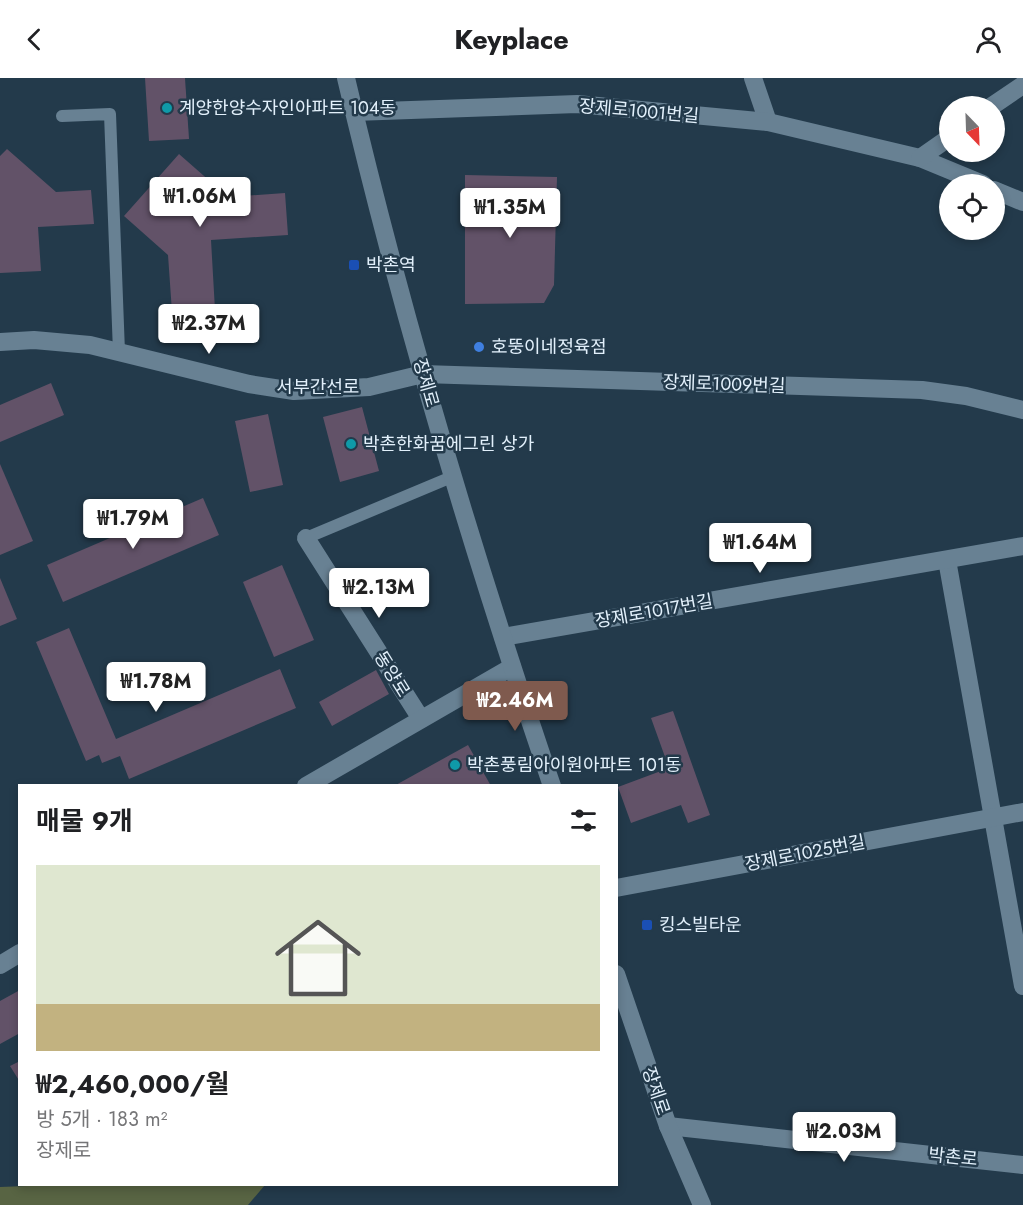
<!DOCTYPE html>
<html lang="ko">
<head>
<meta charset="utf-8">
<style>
  :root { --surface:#fff; --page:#f6f6f6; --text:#202124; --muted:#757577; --accent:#7f5a4e }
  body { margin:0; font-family:Jost,"Noto Sans KR",sans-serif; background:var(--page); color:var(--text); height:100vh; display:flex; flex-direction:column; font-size:22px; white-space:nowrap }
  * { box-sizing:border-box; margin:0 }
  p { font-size:20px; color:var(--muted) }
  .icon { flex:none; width:33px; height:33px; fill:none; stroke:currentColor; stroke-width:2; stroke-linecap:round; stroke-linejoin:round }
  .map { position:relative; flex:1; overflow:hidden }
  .drawer { position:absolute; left:18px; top:706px; width:600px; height:402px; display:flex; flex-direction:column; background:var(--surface); border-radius:0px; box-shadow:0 3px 9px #0003 }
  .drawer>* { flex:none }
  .needle { width:39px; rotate:157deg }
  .fabs { position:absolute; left:939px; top:18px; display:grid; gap:12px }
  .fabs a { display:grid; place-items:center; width:66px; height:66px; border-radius:50%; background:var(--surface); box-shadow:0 3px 9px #0003; font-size:30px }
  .price { position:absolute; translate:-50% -51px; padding:0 14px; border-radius:6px; background:#fff; color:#222; font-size:20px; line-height:39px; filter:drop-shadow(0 2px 3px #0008) }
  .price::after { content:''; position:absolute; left:50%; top:36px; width:18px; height:14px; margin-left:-9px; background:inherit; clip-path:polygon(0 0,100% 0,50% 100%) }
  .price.current { background:var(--accent); color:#fff }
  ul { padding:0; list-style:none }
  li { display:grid; align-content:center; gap:12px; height:318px; padding:0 18px }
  li span { display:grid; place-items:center; height:186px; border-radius:0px; color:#555 }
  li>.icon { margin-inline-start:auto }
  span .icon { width:108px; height:108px; fill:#fffc; stroke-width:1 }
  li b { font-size:26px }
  h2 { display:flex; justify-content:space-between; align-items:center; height:72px; padding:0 18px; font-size:26px }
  header { display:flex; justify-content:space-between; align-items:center; height:78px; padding:0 18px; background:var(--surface); font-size:27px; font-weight:700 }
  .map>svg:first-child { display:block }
</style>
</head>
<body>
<header><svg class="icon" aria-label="back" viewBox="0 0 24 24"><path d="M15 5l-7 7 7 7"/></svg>Keyplace<svg class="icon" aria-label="person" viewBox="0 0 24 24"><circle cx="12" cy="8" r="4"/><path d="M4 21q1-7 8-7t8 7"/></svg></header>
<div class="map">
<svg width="1023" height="1127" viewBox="0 0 1023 1127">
  <rect width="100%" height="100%" fill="#233a4b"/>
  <!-- green -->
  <path fill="#586443" d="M53,1107H265L248,1127H0V1109Z"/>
  <!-- building -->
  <g fill="#625268">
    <path d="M145,0H185L189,61L149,63Z"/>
    <path d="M7,71L56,114L91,112L94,146L38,149L41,193L0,195V78Z"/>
    <path d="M179,76L228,119L285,115L288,157L211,162L215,232L172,234L168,177L124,138Z"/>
    <path d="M465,97L557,99L554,207L544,225L465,226Z"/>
    <path d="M51,305L64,337L0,364V327Z"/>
    <path d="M362,329L379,393L340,404L323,339Z"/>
    <path d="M268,336L283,407L250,414L235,343Z"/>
    <path d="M0,386L33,463L0,477Z"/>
    <path d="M203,420L219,457L63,524L47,487Z"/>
    <path d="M282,487L314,562L274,579L243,504Z"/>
    <path d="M0,500L17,541L0,548Z"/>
    <path d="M69,550L116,661L280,591L296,630L129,701L120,678L102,685L99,677L86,683L36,564Z"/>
    <path d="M376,592L389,616L332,648L319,624Z"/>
    <path d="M673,633L710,737L688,745L681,727L631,745L618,709L669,690L651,640Z"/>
    <path d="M468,667L491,708H394Z"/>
    <path d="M20,912V955L0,966V923Z"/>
    <path d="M20,983V1004L10,988Z"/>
  </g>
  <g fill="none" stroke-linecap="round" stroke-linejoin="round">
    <!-- lane -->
    <g stroke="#688193" stroke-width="12">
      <path d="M62,38L110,36L119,274"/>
      <path d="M306,460L454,398"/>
    </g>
    <!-- street -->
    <g stroke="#688193" stroke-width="18">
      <path d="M753,0L768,44"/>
      <path d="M992,28L1023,7"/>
      <path d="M354,34L577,26L768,44L920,80L983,106"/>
      <path d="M920,80L950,59"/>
      <path d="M994,112L1023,124"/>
      <path d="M0,264L34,262L90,267L249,306L294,313L369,309L423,296L922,312L966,318L1023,332"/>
      <path d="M306,460L421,641"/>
      <path d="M947,482L1023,908"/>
      <path d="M503,559L1023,468"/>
      <path d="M306,708L512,589"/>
      <path d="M616,810L1023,734"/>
      <path d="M0,887L20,875"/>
      <path d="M668,1048L1023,1087"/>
    </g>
    <!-- secondary -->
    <g stroke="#688193" stroke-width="18">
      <path d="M346,0C402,239 473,476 552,708"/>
      <path d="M616,896L668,1048L702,1127"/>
    </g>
  </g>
  <!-- markers -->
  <g fill="#0f9aa8" stroke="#233a4b" stroke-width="2">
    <circle cx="167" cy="30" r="6"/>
    <circle cx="351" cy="366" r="6"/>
    <circle cx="455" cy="687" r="6"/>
  </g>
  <g fill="#1a4fb4" stroke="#233a4b" stroke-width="2">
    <rect x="348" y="181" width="12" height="12" rx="3"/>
    <rect x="641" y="841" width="12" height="12" rx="3"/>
  </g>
  <circle fill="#3f7fe0" stroke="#233a4b" stroke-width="2" cx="479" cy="269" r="6"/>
  <g text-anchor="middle" stroke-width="5" stroke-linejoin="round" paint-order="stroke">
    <!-- poi labels -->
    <g font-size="18" fill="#e2f0fb" stroke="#233a4b" text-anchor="start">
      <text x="179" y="36">계양한양수자인아파트 104동</text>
      <text x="366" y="193">박촌역</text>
      <text x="491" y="275">호뚱이네정육점</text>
      <text x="363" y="372">박촌한화꿈에그린 상가</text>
      <text x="467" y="693">박촌풍림아이원아파트 101동</text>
      <text x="659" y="853">킹스빌타운</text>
    </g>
    <!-- street labels -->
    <g font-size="18" fill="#e2f0fb" stroke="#233a4b">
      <text transform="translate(639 33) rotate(5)" y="6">장제로1001번길</text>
      <text transform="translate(426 305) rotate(74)" y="6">장제로</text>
      <text transform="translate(724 306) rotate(2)" y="6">장제로1009번길</text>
      <text x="318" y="315">서부간선로</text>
      <text transform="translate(654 533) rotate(-10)" y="6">장제로1017번길</text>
      <text transform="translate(392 596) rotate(58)" y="6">동양로</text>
      <text transform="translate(805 775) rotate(-11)" y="6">장제로1025번길</text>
      <text transform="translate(656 1013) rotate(71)" y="6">장제로</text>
      <text transform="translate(953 1079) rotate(6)" y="6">박촌로</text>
    </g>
  </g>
</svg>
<div class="fabs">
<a><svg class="needle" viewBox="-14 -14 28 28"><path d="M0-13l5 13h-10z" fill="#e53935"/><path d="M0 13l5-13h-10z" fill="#757577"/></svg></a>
<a><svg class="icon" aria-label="locate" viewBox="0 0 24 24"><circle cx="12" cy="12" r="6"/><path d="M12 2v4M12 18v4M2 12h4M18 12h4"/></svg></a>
</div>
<b class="price" style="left:200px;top:150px">₩1.06M</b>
<b class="price" style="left:510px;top:161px">₩1.35M</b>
<b class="price" style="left:209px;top:277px">₩2.37M</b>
<b class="price" style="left:133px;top:472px">₩1.79M</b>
<b class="price" style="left:760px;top:496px">₩1.64M</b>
<b class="price" style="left:379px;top:541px">₩2.13M</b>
<b class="price" style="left:156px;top:635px">₩1.78M</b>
<b class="price current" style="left:515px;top:654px">₩2.46M</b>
<b class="price" style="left:844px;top:1085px">₩2.03M</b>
<section class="drawer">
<h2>매물 9개<svg class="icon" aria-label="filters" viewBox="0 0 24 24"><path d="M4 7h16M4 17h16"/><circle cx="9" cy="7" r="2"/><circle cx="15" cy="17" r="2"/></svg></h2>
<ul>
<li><span style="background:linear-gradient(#dfe7d0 75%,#c2b280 0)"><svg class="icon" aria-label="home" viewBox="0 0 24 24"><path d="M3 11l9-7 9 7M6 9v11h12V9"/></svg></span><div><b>₩2,460,000/월</b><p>방 5개 · 183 m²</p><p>장제로</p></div></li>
</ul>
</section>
</div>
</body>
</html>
